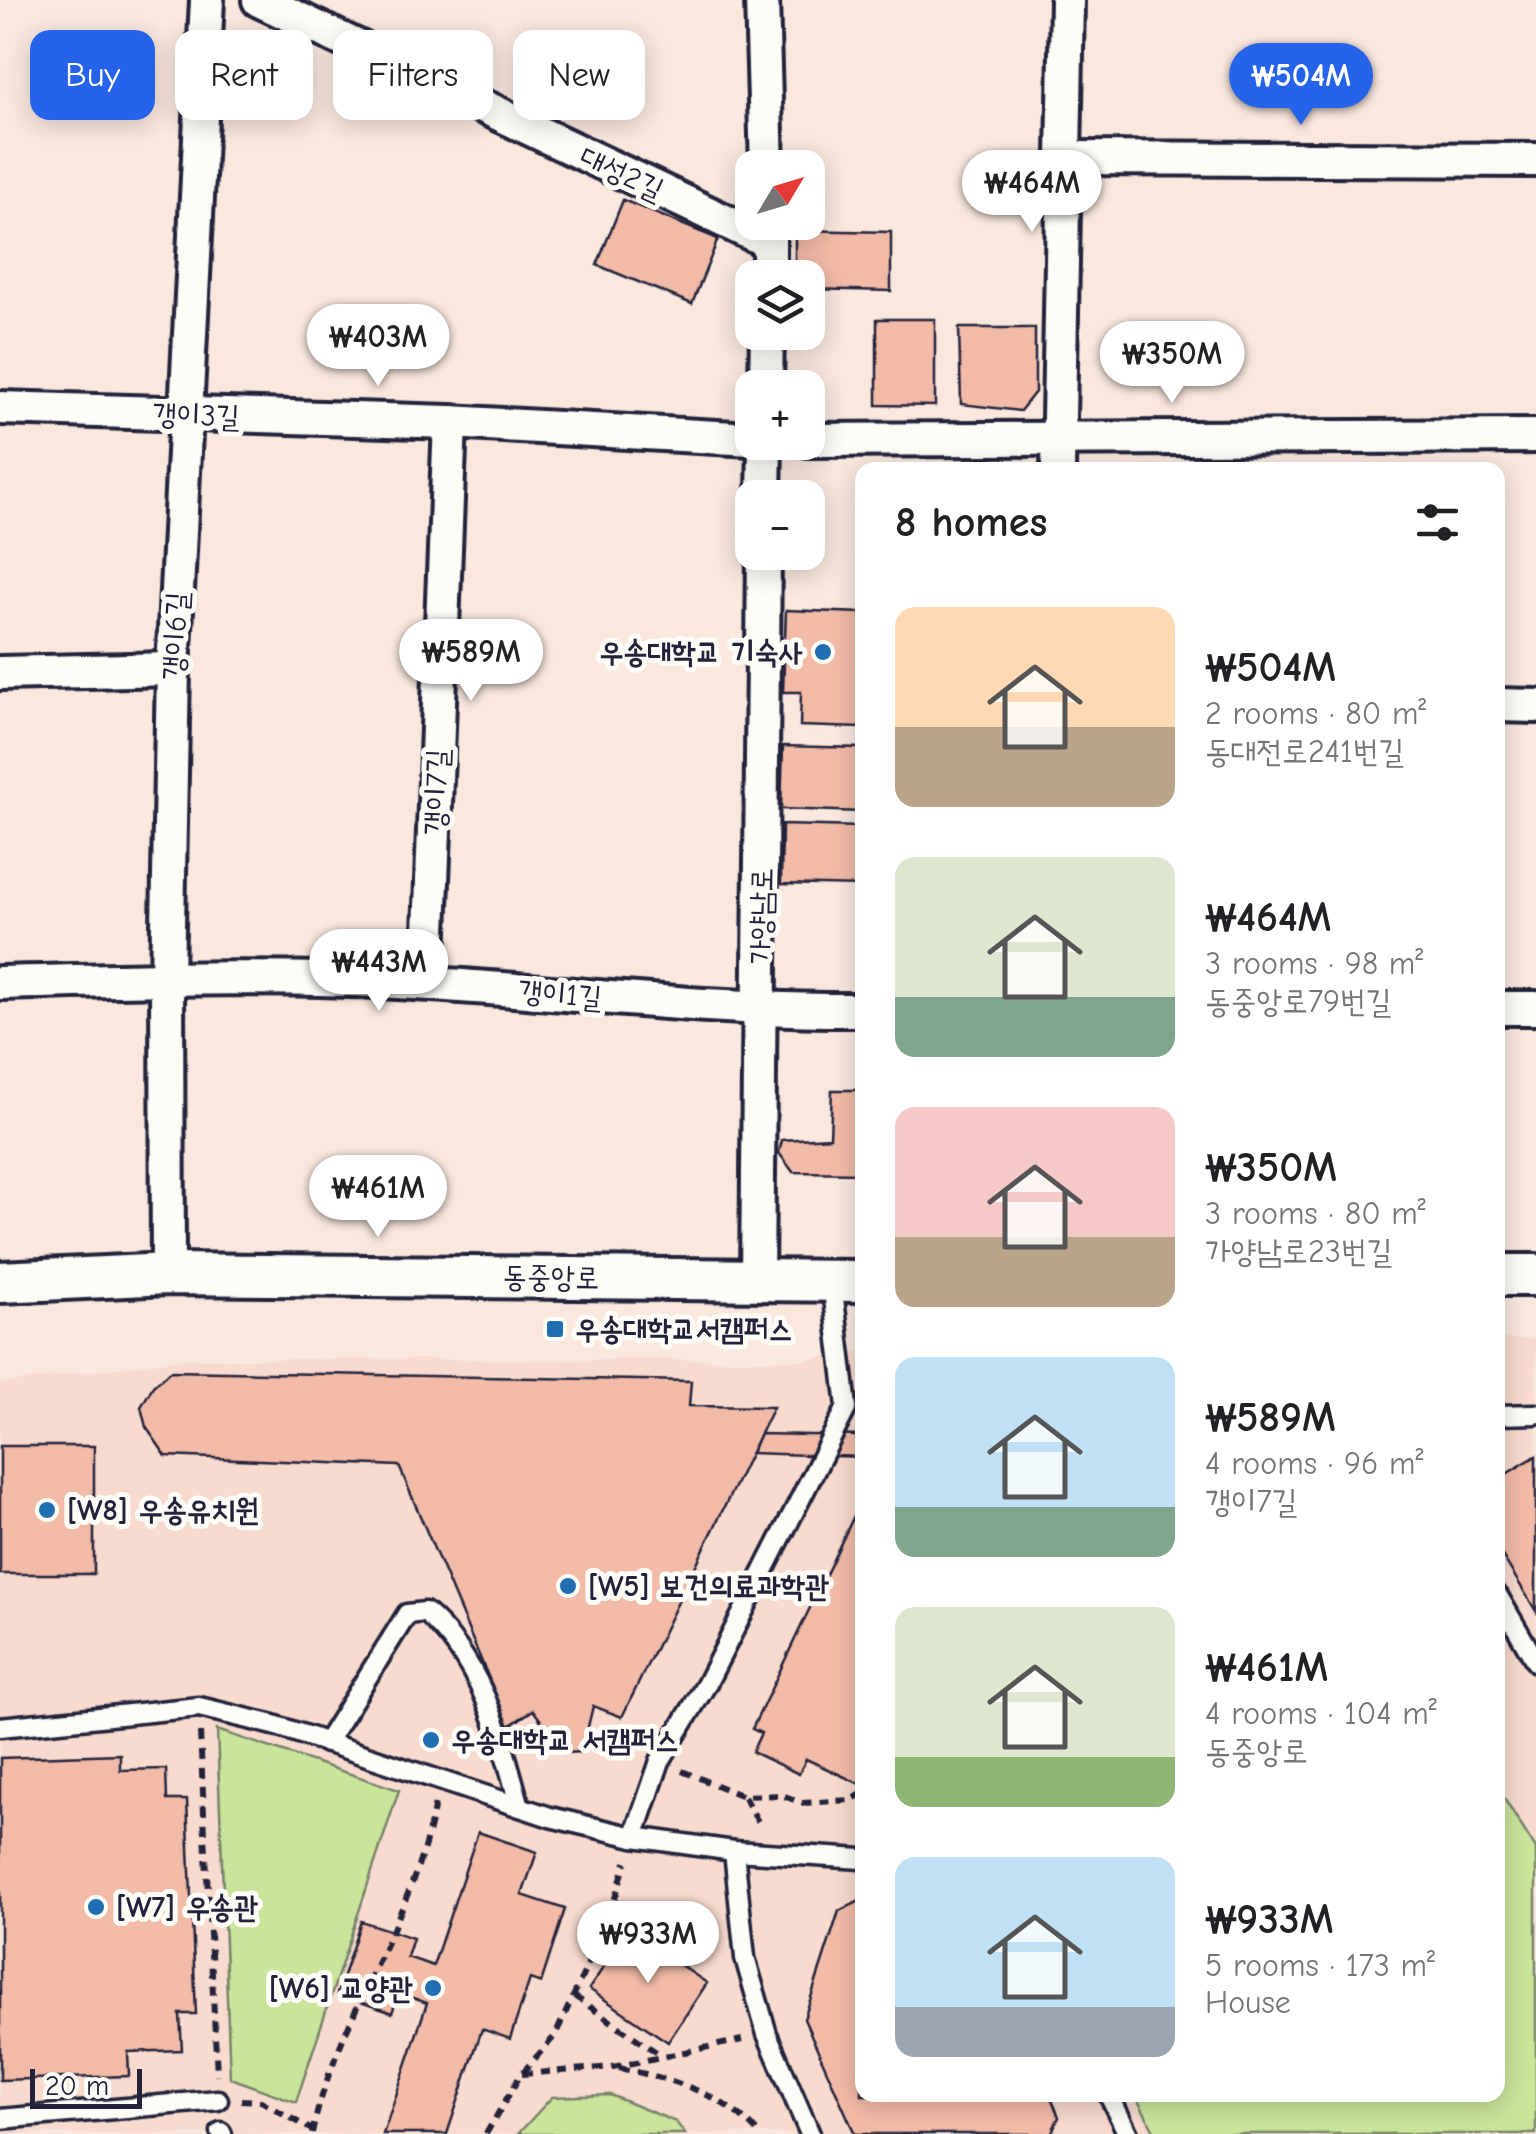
<!DOCTYPE html>
<html lang="en">
<head>
<meta charset="utf-8">
<style>
  :root { --surface:#fff; --page:#f2f2f2; --text:#202124; --muted:#757577; --accent:#2563eb }
  body { margin:0; font-family:"Comic Neue","Poor Story",sans-serif; background:var(--page); color:var(--text); height:100vh; display:flex; flex-direction:column; font-size:38px; white-space:nowrap }
  * { box-sizing:border-box; margin:0 }
  p { font-size:32px; color:var(--muted) }
  .icon { flex:none; width:55px; height:55px; fill:none; stroke:currentColor; stroke-width:2; stroke-linecap:round; stroke-linejoin:round }
  .map { position:relative; flex:1; overflow:hidden }
  .panel { position:absolute; left:855px; top:462px; width:650px; height:1640px; display:flex; flex-direction:column; background:var(--surface); border-radius:20px; box-shadow:0 5px 25px #0003 }
  .panel>* { flex:none }
  .guide { position:absolute; left:30px; top:30px; width:675px; height:90px; display:flex; gap:20px }
  .needle { width:65px; rotate:52deg }
  .fabs { position:absolute; left:735px; top:150px; display:grid; gap:20px }
  .fabs a { display:grid; place-items:center; width:90px; height:90px; border-radius:20px; background:var(--surface); box-shadow:0 5px 25px #0003; font-size:50px }
  .scale { position:absolute; left:30px; bottom:25px; width:112px; box-sizing:border-box; padding-left:10px; border:5px solid #22223b; border-top:0; font-size:28px; line-height:35px; white-space:nowrap; color:#22223b; -webkit-text-stroke:8px #fdfcf7; paint-order:stroke }
  .price { position:absolute; translate:-50% -85px; padding:0 22px; border-radius:35px; background:#fff; color:#222; font-size:32px; line-height:65px; filter:drop-shadow(0 2px 5px #0008) }
  .price::after { content:''; position:absolute; left:50%; top:60px; width:30px; height:22px; margin-left:-15px; background:inherit; clip-path:polygon(0 0,100% 0,50% 100%) }
  .price.selected { background:var(--accent); color:#fff }
  ul { padding:0; list-style:none }
  li { display:flex; align-items:center; gap:30px; height:250px; padding:0 40px }
  li span { display:grid; place-items:center; flex:none; width:280px; height:200px; border-radius:20px; color:#555 }
  li>.icon { margin-inline-start:auto }
  span .icon { width:120px; height:120px; fill:#fffc; stroke-width:1 }
  li b { font-size:42px }
  h2 { display:flex; justify-content:space-between; align-items:center; height:120px; padding:0 40px; font-size:42px }
  .tag { padding:0 35px; border-radius:20px; background:var(--surface); box-shadow:0 5px 25px #0003; font-size:35px; line-height:90px }
  .tag.selected { background:var(--accent); color:#fff }
  .map>svg:first-child { display:block }
</style>
</head>
<body>
<div class="map">
<svg width="1536" height="2134" viewBox="0 0 1536 2134">
  <rect width="100%" height="100%" fill="#fae8df"/>
  <filter id="ink" filterUnits="userSpaceOnUse"><feTurbulence type="fractalNoise" baseFrequency=".01" numOctaves="2"/><feDisplacementMap in="SourceGraphic" scale="20" xChannelSelector="R" yChannelSelector="G"/><feConvolveMatrix kernelMatrix="1 2 1 2 8 2 1 2 1" color-interpolation-filters="sRGB"/></filter>
  <g filter="url(#ink)">
    <!-- built -->
    <path fill="#f8dace" d="M1498,1339H1536V2134H0V1384L182,1359L802,1360L862,1351V2095H1498Z"/>
    <!-- green -->
    <g fill="#cae49a" stroke="#76836a" stroke-width="2.5">
      <path d="M217,1730L399,1790L296,2102L230,2078Z"/>
      <path d="M1498,1789L1536,1849V2134H1156L1135,2095H1498Z"/>
      <path d="M610,2095L676,2122L685,2134H518L552,2097Z"/>
    </g>
    <!-- building -->
    <g fill="#f2bba7" stroke="#22223b" stroke-width="2.5">
      <path d="M623,200L718,239L692,304L597,265Z"/>
      <path d="M795,230L891,232V291L808,289V278H795Z"/>
      <path d="M877,319H935V406L877,405Z"/>
      <path d="M959,328H1035V392L1020,411L961,404Z"/>
      <path d="M921,466L1022,468L1021,470H921Z"/>
      <path d="M786,610L862,613V728L800,726L801,692H783Z"/>
      <path d="M783,746L862,748V812L781,809Z"/>
      <path d="M782,825L862,827V886L781,884Z"/>
      <path d="M832,1090H862V1173L793,1172L779,1153L782,1140L830,1137Z"/>
      <path d="M170,1371L691,1381L689,1406L773,1407L622,1717L593,1706L582,1752L565,1753L533,1710L509,1726L399,1466L166,1456L146,1427L141,1407L153,1386Z"/>
      <path d="M760,1434L862,1436V1457L751,1453Z"/>
      <rect x="0" y="1446" width="94" height="128"/>
      <path d="M1536,1456V1611L1498,1549V1479Z"/>
      <path d="M862,1499V1779L860,1784L806,1759L799,1774L752,1752L761,1733L752,1729Z"/>
      <path d="M120,1754V1770L166,1769L167,1800H187L196,2014H180L182,2050L128,2052L129,2076L0,2080V1758Z"/>
      <path d="M478,1832L537,1852L522,1895L565,1909L541,1983L530,1979L510,2039L482,2029L447,2134H383L427,2003L399,1993L392,2013L337,1994L361,1921L413,1938L407,1957L433,1966Z"/>
      <path d="M862,1900V2095H1050L1059,2117L1051,2134H855L804,2019L839,1911Z"/>
      <path d="M628,1930L707,1983L668,2042L589,1989Z"/>
    </g>
    <g fill="none" stroke-linecap="round" stroke-linejoin="round">
      <!-- service casing -->
      <g stroke="#22223b" stroke-width="25">
        <g id="service">
          <path d="M832,1282L847,1407L706,1685L660,1761L634,1837L734,1851L862,1859"/>
          <path d="M1498,1415L1536,1414"/>
          <path d="M1498,1596L1536,1662"/>
          <path d="M0,1727L199,1707L274,1725L550,1817L634,1837"/>
          <path d="M326,1743L407,1614L425,1612C482,1660 501,1738 520,1807"/>
          <path d="M734,1851L745,1958L767,2034L810,2134"/>
          <path d="M1109,2095L1128,2134"/>
          <path d="M0,2119L218,2100"/>
          <path d="M221,2132L222,2134"/>
        </g>
      </g>
      <!-- minor casing -->
      <g stroke="#22223b" stroke-width="40">
        <g id="minor">
          <path d="M259,0L769,242"/>
          <path d="M762,0L767,168"/>
          <path d="M1066,158L1536,160"/>
          <path d="M769,278V222"/>
          <path d="M766,388L767,332"/>
          <path d="M0,408L450,422L752,439"/>
          <path d="M808,440L1536,436"/>
          <path d="M1058,470L1067,0"/>
          <path d="M764,498L765,442"/>
          <path d="M0,673L173,669"/>
          <path d="M1498,705L1536,706"/>
          <path d="M0,983C143,979 289,974 432,984C576,993 718,1011 862,1010"/>
          <path d="M428,983L450,422"/>
          <path d="M1498,1008H1536"/>
          <path d="M168,1274L167,978L173,669L207,0"/>
          <path d="M757,1279L764,552"/>
        </g>
      </g>
      <!-- tertiary casing -->
      <g stroke="#22223b" stroke-width="48">
        <g id="tertiary">
          <path d="M1498,1275H1536"/>
          <path d="M0,1282L168,1274L862,1281"/>
        </g>
      </g>
      <!-- path -->
      <g stroke="#22223b" stroke-width="6" stroke-dasharray="10 8" stroke-linecap="butt">
        <path d="M200,1733L217,2075"/>
        <path d="M682,1771L743,1796L782,1795L802,1803L851,1800L862,1794"/>
        <path d="M744,1797L760,1825"/>
        <path d="M574,1996L662,2056"/>
        <path d="M619,2068C674,2080 721,2092 759,2134"/>
        <path d="M522,2074L613,2067L742,2040"/>
        <path d="M241,2100L261,2101L312,2130"/>
        <path d="M312,2134C336,2019 414,1919 435,1803"/>
        <path d="M486,2134L521,2074L555,2036L609,1918L626,1862"/>
      </g>
      <!-- service -->
      <use href="#service" stroke="#fdfcf7" stroke-width="18"/>
      <!-- minor -->
      <use href="#minor" stroke="#fdfcf7" stroke-width="32"/>
      <!-- tertiary -->
      <use href="#tertiary" stroke="#fdfcf7" stroke-width="40"/>
    </g>
  </g>
  <!-- markers -->
  <g fill="#1f6fb2" stroke="#fdfcf7" stroke-width="4">
    <circle cx="823" cy="652" r="10"/>
    <rect x="545" y="1319" width="20" height="20" rx="5"/>
    <circle cx="47" cy="1510" r="10"/>
    <circle cx="568" cy="1586" r="10"/>
    <circle cx="431" cy="1740" r="10"/>
    <circle cx="96" cy="1907" r="10"/>
    <circle cx="433" cy="1988" r="10"/>
  </g>
  <g text-anchor="middle" stroke-width="10" stroke-linejoin="round" paint-order="stroke">
    <!-- street labels -->
    <g font-size="30" fill="#22223b" stroke="#fdfcf7">
      <text transform="translate(622 173) rotate(25)" y="10">대성2길</text>
      <text transform="translate(196 415) rotate(2)" y="10">갱이3길</text>
      <text transform="translate(175 636) rotate(-87)" y="10">갱이6길</text>
      <text transform="translate(436 792) rotate(-88)" y="10">갱이7길</text>
      <text transform="translate(761 916) rotate(-89)" y="10">가양남로</text>
      <text transform="translate(560 994) rotate(5)" y="10">갱이1길</text>
      <text transform="translate(551 1277) rotate(1)" y="10">동중앙로</text>
    </g>
    <!-- poi labels -->
    <g font-size="30" font-weight="bold" fill="#22223b" stroke="#fdfcf7" text-anchor="start">
      <text x="803" y="662" text-anchor="end">우송대학교 기숙사</text>
      <text x="575" y="1339">우송대학교서캠퍼스</text>
      <text x="67" y="1520">[W8] 우송유치원</text>
      <text x="588" y="1596">[W5] 보건의료과학관</text>
      <text x="451" y="1750">우송대학교 서캠퍼스</text>
      <text x="116" y="1917">[W7] 우송관</text>
      <text x="413" y="1998" text-anchor="end">[W6] 교양관</text>
    </g>
  </g>
</svg>
<div class="fabs">
<a><svg class="needle" viewBox="-14 -14 28 28"><path d="M0-13l5 13h-10z" fill="#e53935"/><path d="M0 13l5-13h-10z" fill="#757577"/></svg></a>
<a><svg class="icon" aria-label="layers" viewBox="0 0 24 24"><path d="M12 4l9 5-9 5-9-5zM3 14l9 5 9-5"/></svg></a>
<a>+</a>
<a>−</a>
</div>
<div class="scale">20 m</div>
<b class="price selected" style="left:1301px;top:128px">₩504M</b>
<b class="price" style="left:1032px;top:235px">₩464M</b>
<b class="price" style="left:378px;top:389px">₩403M</b>
<b class="price" style="left:1172px;top:406px">₩350M</b>
<b class="price" style="left:471px;top:704px">₩589M</b>
<b class="price" style="left:379px;top:1014px">₩443M</b>
<b class="price" style="left:378px;top:1240px">₩461M</b>
<b class="price" style="left:648px;top:1986px">₩933M</b>
<div class="guide">
<a class="tag selected">Buy</a>
<a class="tag">Rent</a>
<a class="tag">Filters</a>
<a class="tag">New</a>
</div>
<section class="panel">
<h2>8 homes<svg class="icon" aria-label="filters" viewBox="0 0 24 24"><path d="M4 7h16M4 17h16"/><circle cx="9" cy="7" r="2"/><circle cx="15" cy="17" r="2"/></svg></h2>
<ul>
<li><span style="background:linear-gradient(#ffd9b3 60%,#b9a48a 0)"><svg class="icon" aria-label="home" viewBox="0 0 24 24"><path d="M3 11l9-7 9 7M6 9v11h12V9"/></svg></span><div><b>₩504M</b><p>2 rooms · 80 m²</p><p>동대전로241번길</p></div></li>
<li><span style="background:linear-gradient(#dfe7d0 70%,#7fa58c 0)"><svg class="icon" aria-label="home" viewBox="0 0 24 24"><path d="M3 11l9-7 9 7M6 9v11h12V9"/></svg></span><div><b>₩464M</b><p>3 rooms · 98 m²</p><p>동중앙로79번길</p></div></li>
<li><span style="background:linear-gradient(#f6c9c9 65%,#b9a48a 0)"><svg class="icon" aria-label="home" viewBox="0 0 24 24"><path d="M3 11l9-7 9 7M6 9v11h12V9"/></svg></span><div><b>₩350M</b><p>3 rooms · 80 m²</p><p>가양남로23번길</p></div></li>
<li><span style="background:linear-gradient(#bfe0f5 75%,#7fa58c 0)"><svg class="icon" aria-label="home" viewBox="0 0 24 24"><path d="M3 11l9-7 9 7M6 9v11h12V9"/></svg></span><div><b>₩589M</b><p>4 rooms · 96 m²</p><p>갱이7길</p></div></li>
<li><span style="background:linear-gradient(#dfe7d0 75%,#8fb573 0)"><svg class="icon" aria-label="home" viewBox="0 0 24 24"><path d="M3 11l9-7 9 7M6 9v11h12V9"/></svg></span><div><b>₩461M</b><p>4 rooms · 104 m²</p><p>동중앙로</p></div></li>
<li><span style="background:linear-gradient(#bfe0f5 75%,#9aa5b1 0)"><svg class="icon" aria-label="home" viewBox="0 0 24 24"><path d="M3 11l9-7 9 7M6 9v11h12V9"/></svg></span><div><b>₩933M</b><p>5 rooms · 173 m²</p><p>House</p></div></li>
</ul>
</section>
</div>
</body>
</html>
